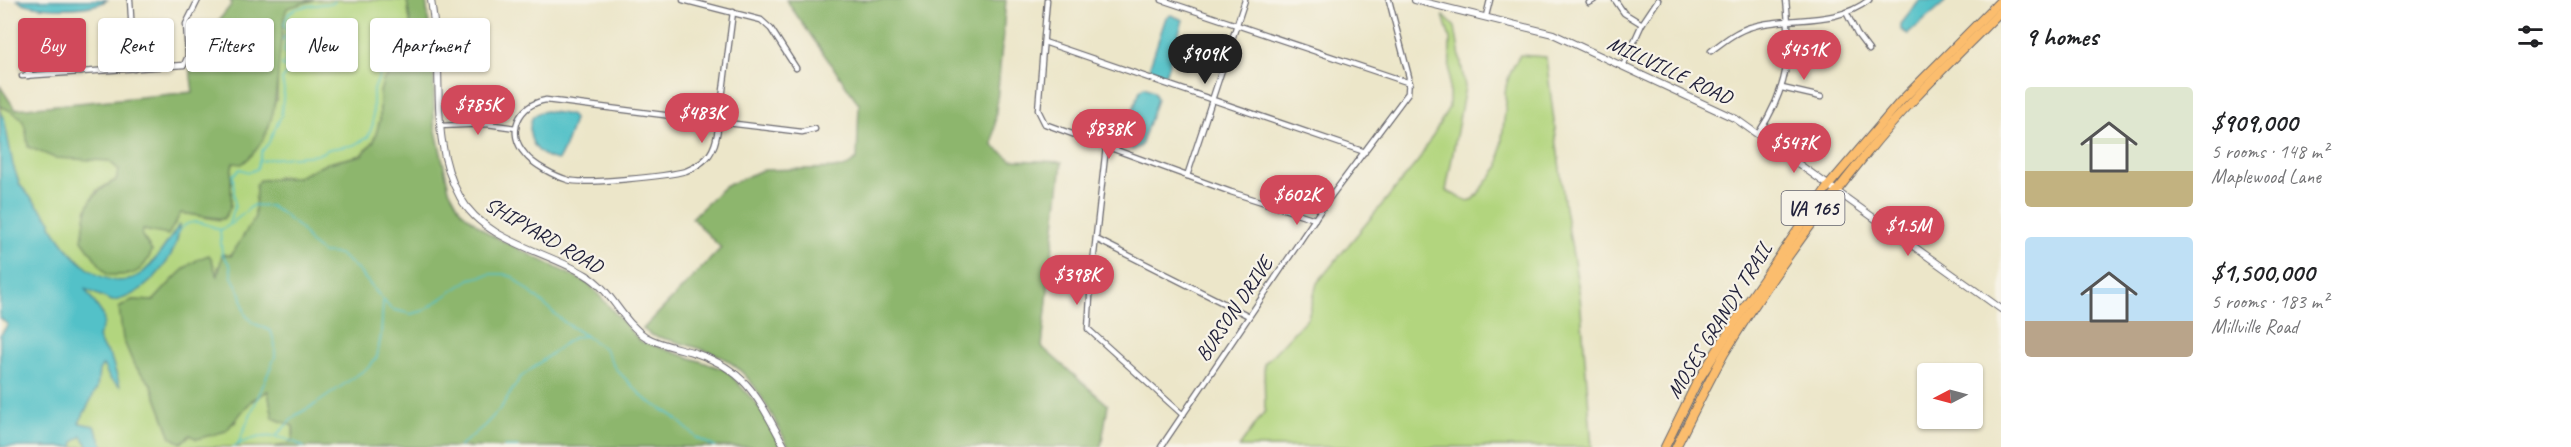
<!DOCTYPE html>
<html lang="en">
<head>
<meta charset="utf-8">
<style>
  :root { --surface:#fff; --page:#f6f6f6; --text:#202124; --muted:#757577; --accent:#d1495b }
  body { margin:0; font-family:Caveat,sans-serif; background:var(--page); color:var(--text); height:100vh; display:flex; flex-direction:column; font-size:22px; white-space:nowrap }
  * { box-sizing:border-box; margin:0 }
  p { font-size:20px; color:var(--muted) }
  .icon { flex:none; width:33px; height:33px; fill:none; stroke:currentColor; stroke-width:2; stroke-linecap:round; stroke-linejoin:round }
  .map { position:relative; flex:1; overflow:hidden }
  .side { display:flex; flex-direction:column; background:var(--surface); width:570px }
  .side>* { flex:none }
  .top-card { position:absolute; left:18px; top:18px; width:570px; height:54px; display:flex; gap:12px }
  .needle { width:39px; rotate:264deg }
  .tools { position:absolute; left:1917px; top:363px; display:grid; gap:12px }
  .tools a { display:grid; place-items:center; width:66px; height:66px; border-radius:6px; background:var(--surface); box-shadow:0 2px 4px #0004; font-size:30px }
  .price { position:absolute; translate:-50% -51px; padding:0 14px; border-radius:21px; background:var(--accent); color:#fff; font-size:20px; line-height:39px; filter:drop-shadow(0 2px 3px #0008) }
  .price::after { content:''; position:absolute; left:50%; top:36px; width:18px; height:14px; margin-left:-9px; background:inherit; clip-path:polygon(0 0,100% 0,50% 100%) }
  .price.current { background:#222; color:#fff }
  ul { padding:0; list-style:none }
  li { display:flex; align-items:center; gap:18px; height:150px; padding:0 24px }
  li span { display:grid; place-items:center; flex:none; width:168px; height:120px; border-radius:6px; color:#555 }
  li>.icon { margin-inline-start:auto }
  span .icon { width:72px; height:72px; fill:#fffc; stroke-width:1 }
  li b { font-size:26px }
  h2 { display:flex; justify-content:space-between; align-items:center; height:72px; padding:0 24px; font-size:26px }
  .chip { padding:0 21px; border-radius:6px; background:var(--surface); box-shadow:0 2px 4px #0004; font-size:21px; line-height:54px }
  .chip.current { background:var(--accent); color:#fff }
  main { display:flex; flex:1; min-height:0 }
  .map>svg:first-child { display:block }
</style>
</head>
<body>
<main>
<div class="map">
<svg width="2001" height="447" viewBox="0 0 2001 447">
  <rect width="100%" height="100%" fill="#f7f3e8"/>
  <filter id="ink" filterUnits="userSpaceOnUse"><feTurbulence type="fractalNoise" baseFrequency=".0167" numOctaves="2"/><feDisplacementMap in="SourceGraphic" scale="12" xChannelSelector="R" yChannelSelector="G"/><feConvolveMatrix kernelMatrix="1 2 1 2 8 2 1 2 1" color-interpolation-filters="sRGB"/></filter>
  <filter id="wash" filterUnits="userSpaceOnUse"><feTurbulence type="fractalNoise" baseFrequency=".008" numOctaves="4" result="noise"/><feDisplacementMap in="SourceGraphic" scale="24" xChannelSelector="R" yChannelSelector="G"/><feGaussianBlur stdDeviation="1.35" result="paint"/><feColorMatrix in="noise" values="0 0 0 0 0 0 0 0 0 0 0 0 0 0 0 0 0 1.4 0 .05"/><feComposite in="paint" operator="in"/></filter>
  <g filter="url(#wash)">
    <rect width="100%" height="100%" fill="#ece6c9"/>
    <!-- green -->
    <g fill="#b2d57e" stroke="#6a7c5c" stroke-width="1.5">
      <path d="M314,0H407L415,56L395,68L380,92V120L374,141L362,155L328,163L298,177H278L256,185L255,217L239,245L218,267V277C213,269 215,263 209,256C185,262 170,284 153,301L132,300L134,365L151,384L171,437L186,436L235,423C240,409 255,398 268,391L273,418L293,426V440L288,445L272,447H29L0,186V106L16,112L25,123L92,158L109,161L119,170L116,180L96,191L87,209L150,247L141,235L143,230L174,222L181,213L220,220L231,207V170L233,163L237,162L277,99L278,59L283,18L287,8Z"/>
      <path d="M1443,15L1455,27L1465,87L1446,191L1468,201L1474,199L1499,166L1506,102C1502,88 1512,67 1520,55L1546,57L1565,209L1580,296L1592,447H1239L1265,411L1264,364L1308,317L1317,283L1418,161L1445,114L1449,107L1450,39Z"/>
    </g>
    <!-- forest -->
    <g fill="#8db66d" stroke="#586c54" stroke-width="1.5">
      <path d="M230,0H314L287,8C283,18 283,26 282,36C274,81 283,132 242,164L233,163C227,182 238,205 223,219L181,213L168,235L143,230L142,236L152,251C142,275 132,276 107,275L82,240C87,207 84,197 116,180L119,170L109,161L55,158L28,147C25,121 25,116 0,106V86L15,109L193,92L190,69L202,41L232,4Z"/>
      <path d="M407,0H426L434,67V122L449,189L461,211L489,234L589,284L640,341L726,370L762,410L781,447H272C288,445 296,444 293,426L273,418L268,391L252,400L226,431L197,439L190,435L181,443L171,437L151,384L134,365L123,339L119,308L132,300L153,301C170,284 185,262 209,255C215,262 213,270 218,276L222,254L231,256L255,217L256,185L260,180L298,177L328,163L362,155L374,141L380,120V92L383,81L395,68L415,56Z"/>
      <path d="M786,0H1006L993,146L1012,160L1062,162L1042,347L1108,405L1101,447H789C770,413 754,370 715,354C695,346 672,341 651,335L643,329L721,248L692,218L724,187L762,170L844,168L857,159L859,104Z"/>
    </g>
    <!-- water -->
    <g fill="#53c1c8" stroke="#3a7282" stroke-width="1.5">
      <path d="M17,0H107C90,11 33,11 17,0Z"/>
      <path d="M1920,0H1945V2L1908,34L1901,30V24Z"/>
      <path d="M1171,15L1183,20L1166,73L1163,75L1152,71L1150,66L1166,17Z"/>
      <path d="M1144,87L1154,91L1157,99L1141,146L1133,150L1124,144L1123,139L1140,90Z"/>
      <path d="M546,111L571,115L574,119C571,131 564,151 558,160C536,157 525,138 532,118L538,113Z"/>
      <path d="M0,112L4,118L13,165L20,185L51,221V225C68,253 105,299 142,273C152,266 172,236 179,225C180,256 144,298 112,301L85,289L103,315L104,323L98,337L103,348L111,357L120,386L110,379L103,365L99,370L97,388L79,423L94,426L104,447H89L82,436L74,442L73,447H0V335L8,325L0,318Z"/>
    </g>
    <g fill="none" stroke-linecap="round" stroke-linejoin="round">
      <!-- stream -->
      <g stroke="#53c1c8" stroke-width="1.5">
        <path d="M262,161L269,159L317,155L329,149L354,145L368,137L373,124V92L381,72"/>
        <path d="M230,225L253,205L270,206L280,212L301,229L310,243L323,253L339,254L356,268L391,309L411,314L423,311L470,279L491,274H503L513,277L564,322L586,336"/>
        <path d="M220,230L222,254L230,265L232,277L241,294L245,314L253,323L271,331L275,345V357L238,444"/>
        <path d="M179,232C188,215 207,224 220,230L228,226L235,207L233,175L240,169L249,172L257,169L262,151L268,144L281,116L284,90L282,80L288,71L282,65L287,59L284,51L286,43L283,39L288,33L284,24L289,13C300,4 320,6 335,2"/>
        <path d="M276,436L296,415L316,404L370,366L377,357L381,335L383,302"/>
        <path d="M233,447C257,433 281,433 304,447"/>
        <path d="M459,447L485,425L501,408L520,378L565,343L575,337L586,336L605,349L615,368L645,399L673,416L697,438L715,447"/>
        <path d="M504,447H518"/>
      </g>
    </g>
  </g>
  <g filter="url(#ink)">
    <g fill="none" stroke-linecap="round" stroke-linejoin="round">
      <!-- minor casing -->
      <g stroke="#69676d" stroke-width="7">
        <g id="minor">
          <path d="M130,0L134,69"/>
          <path d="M683,0L761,20L771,29L796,68"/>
          <path d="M1047,0L1038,110L1045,124L1231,192L1315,219"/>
          <path d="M1162,0L1410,83"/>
          <path d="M1615,0L1624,13L1642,24"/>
          <path d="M1589,3L1594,0"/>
          <path d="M733,12L719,122L802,132L815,129"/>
          <path d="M1846,12L1857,34L1869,50"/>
          <path d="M1486,16L1490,0"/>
          <path d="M1044,42L1365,152"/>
          <path d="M1711,51C1723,42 1736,31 1751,27C1790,15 1834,27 1869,0"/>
          <path d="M1623,66L1642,24L1658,0"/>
          <path d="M22,76L184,65L188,56L186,24L198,0"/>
          <path d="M28,76L25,32L28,27L33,26L75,25L78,32L81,72"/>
          <path d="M1782,88L1821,97"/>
          <path d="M546,100L719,122C717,137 715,153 702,162C697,166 691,169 686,171C668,176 583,185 568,180C555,176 533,165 525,154C506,132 518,105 546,100Z"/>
          <path d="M440,126L487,124L516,128"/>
          <path d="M1758,134C1788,89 1792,53 1786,0"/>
          <path d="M1106,147L1091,281L1088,329L1183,415"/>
          <path d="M1187,176L1245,0"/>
          <path d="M1096,239L1249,316"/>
          <path d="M1161,447L1323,207L1408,93L1409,77L1389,0"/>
        </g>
      </g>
      <!-- tertiary casing -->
      <g stroke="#69676d" stroke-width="8">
        <g id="tertiary">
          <path d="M431,0C434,21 437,42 438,64C439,108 437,157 460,197C484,241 546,251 586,275C612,290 621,321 646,337C661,346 682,348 698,354C750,372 760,403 785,447"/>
          <path d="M1415,0L1553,34L1736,119L2001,309"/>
        </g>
      </g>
      <!-- primary casing -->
      <g stroke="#69676d" stroke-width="10">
        <g id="primary">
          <path d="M1665,447L1696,384L1745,306L1829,185L1900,102L2001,0"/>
          <path d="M1676,447C1692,416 1707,384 1724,354C1766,284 1815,217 1867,153C1907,103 1956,57 2001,11"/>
        </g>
      </g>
      <!-- minor -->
      <use href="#minor" stroke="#fff" stroke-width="4.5"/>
      <!-- tertiary -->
      <use href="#tertiary" stroke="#fff" stroke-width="6"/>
      <!-- primary -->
      <use href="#primary" stroke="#fbbd6e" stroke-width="8"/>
    </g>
  </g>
  <g text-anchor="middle" stroke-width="4.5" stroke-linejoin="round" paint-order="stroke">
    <!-- shield labels -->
    <rect fill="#f7f3e8" stroke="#62616f" stroke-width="1.5" x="1781.5" y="191" width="63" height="34" rx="4.5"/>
    <g font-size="20" font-weight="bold" fill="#22223b">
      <text x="1813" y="215">VA 165</text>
    </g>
    <!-- street labels -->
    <g font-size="21" fill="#22223b" stroke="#f7f3e8">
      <text transform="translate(1670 70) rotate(25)" y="7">MILLVILLE ROAD</text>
      <text transform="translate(544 235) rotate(30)" y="7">SHIPYARD ROAD</text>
      <text transform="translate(1234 309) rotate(-56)" y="7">BURSON DRIVE</text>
      <text transform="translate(1719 320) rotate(-58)" y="7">MOSES GRANDY TRAIL</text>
    </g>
  </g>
</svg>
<div class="tools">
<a><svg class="needle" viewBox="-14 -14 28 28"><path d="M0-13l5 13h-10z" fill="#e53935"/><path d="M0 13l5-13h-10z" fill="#757577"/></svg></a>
</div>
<b class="price" style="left:1804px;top:81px">$451K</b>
<b class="price current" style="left:1205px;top:85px">$909K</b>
<b class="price" style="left:478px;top:136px">$785K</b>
<b class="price" style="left:702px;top:144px">$483K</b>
<b class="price" style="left:1109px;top:160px">$838K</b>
<b class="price" style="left:1794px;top:174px">$547K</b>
<b class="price" style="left:1297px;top:226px">$602K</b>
<b class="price" style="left:1908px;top:257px">$1.5M</b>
<b class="price" style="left:1077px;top:306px">$398K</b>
<div class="top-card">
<a class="chip current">Buy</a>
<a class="chip">Rent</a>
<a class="chip">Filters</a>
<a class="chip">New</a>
<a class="chip">Apartment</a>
</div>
</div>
<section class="side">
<h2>9 homes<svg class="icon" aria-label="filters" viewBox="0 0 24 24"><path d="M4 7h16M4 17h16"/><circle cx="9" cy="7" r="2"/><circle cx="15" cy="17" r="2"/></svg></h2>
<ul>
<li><span style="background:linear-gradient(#dfe7d0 70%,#c2b280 0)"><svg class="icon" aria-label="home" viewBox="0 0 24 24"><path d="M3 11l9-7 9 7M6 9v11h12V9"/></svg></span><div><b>$909,000</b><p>5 rooms · 148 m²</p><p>Maplewood Lane</p></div></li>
<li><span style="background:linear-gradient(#bfe0f5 70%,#b9a48a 0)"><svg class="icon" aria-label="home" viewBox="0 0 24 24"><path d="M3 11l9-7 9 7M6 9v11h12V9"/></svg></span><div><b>$1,500,000</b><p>5 rooms · 183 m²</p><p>Millville Road</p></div></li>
</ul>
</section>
</main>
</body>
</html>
